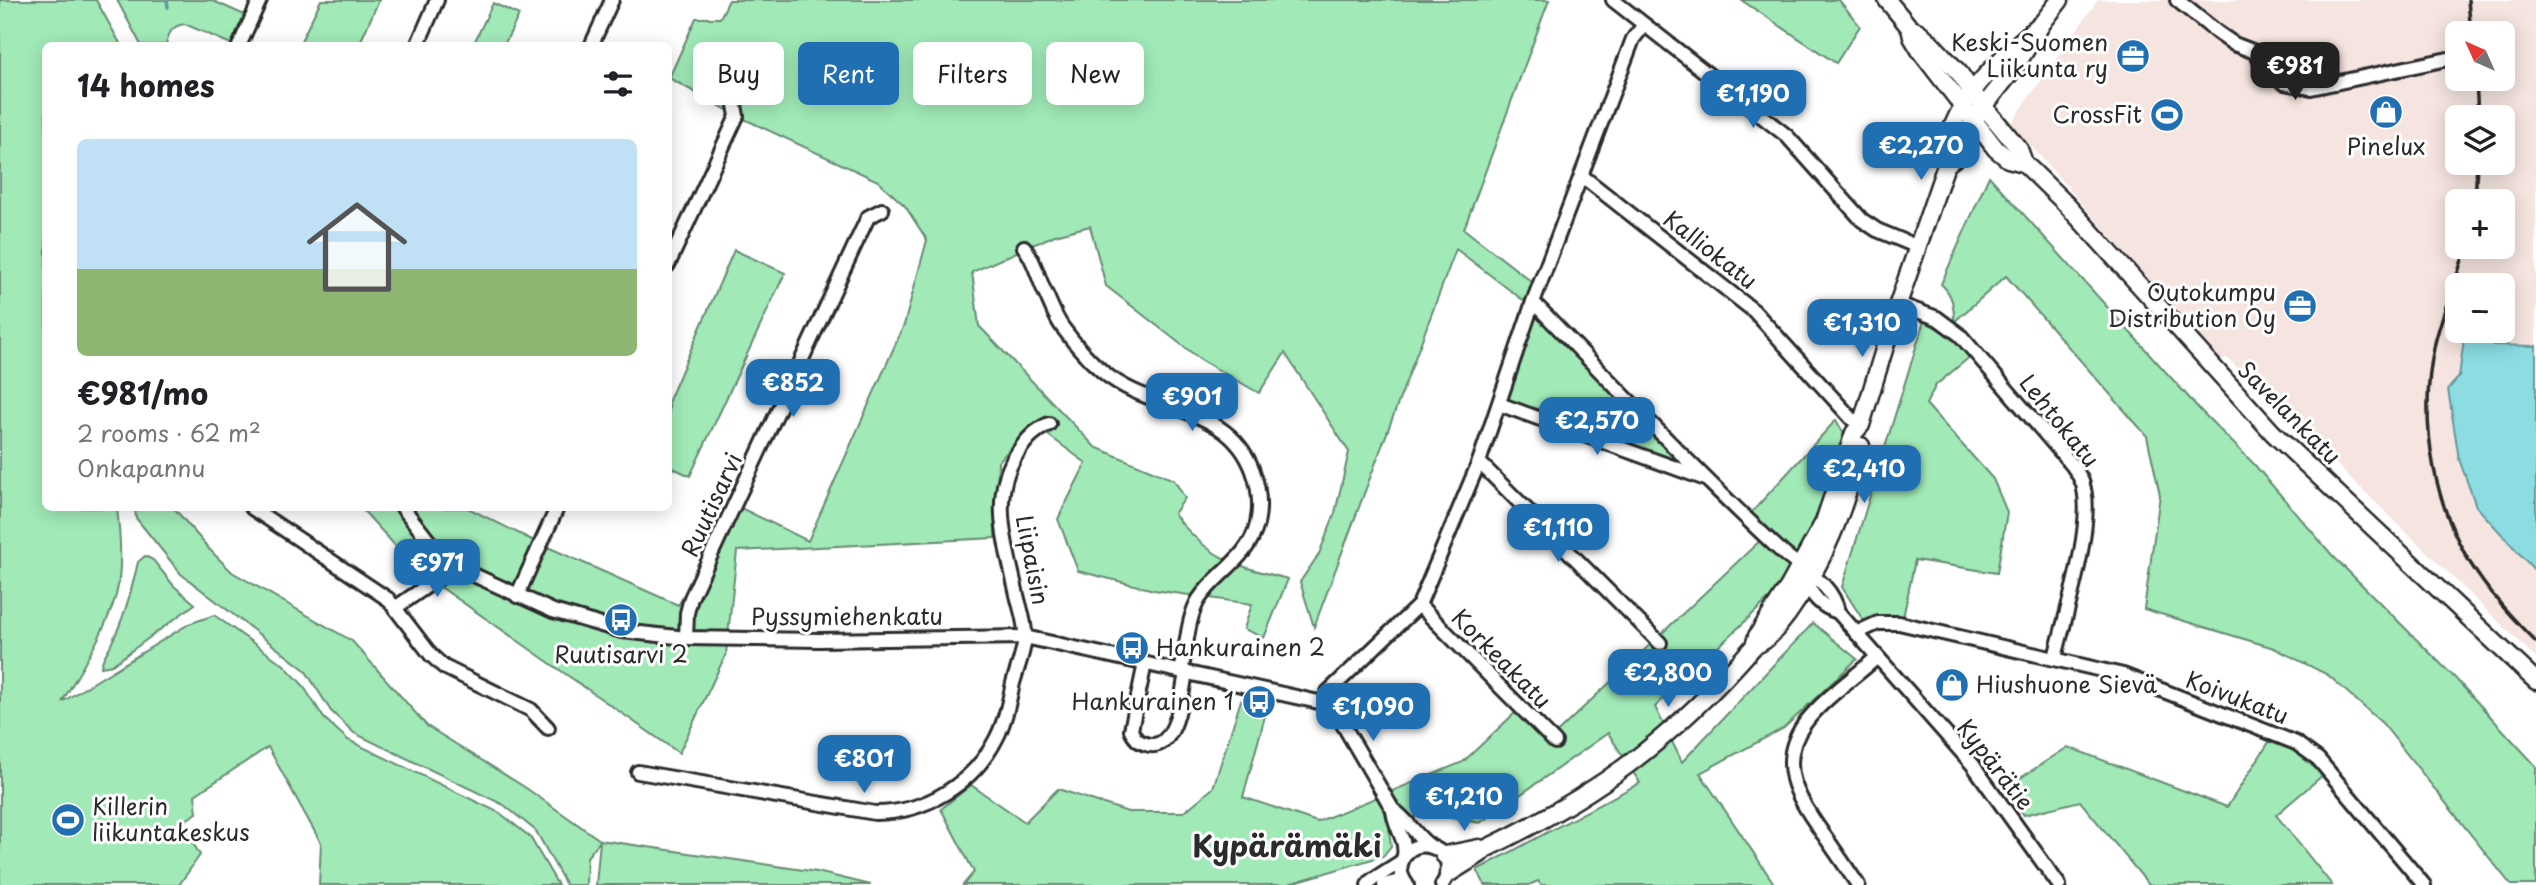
<!DOCTYPE html>
<html lang="en">
<head>
<meta charset="utf-8">
<style>
  :root { --surface:#fff; --page:#f6f6f6; --text:#202124; --muted:#757577; --line:#e0e0e0; --accent:#1f6fb2 }
  body { margin:0; font-family:"Playpen Sans",sans-serif; background:var(--page); color:var(--text); height:100vh; display:flex; flex-direction:column; font-size:26px; white-space:nowrap }
  * { box-sizing:border-box; margin:0 }
  p { font-size:23px; color:var(--muted) }
  .icon { flex:none; width:38px; height:38px; fill:none; stroke:currentColor; stroke-width:2; stroke-linecap:round; stroke-linejoin:round }
  .map { position:relative; flex:1; overflow:hidden }
  .details { position:absolute; left:42px; top:42px; width:630px; height:469px; display:flex; flex-direction:column; background:var(--surface); border-radius:10px; box-shadow:0 4px 18px #0003 }
  .details>* { flex:none }
  .top-card { position:absolute; left:693px; top:42px; width:665px; height:63px; display:flex; gap:14px }
  .needle { width:46px; rotate:315deg }
  .tools { position:absolute; left:2445px; top:21px; display:grid; gap:14px }
  .tools a { display:grid; place-items:center; width:70px; height:70px; border-radius:10px; background:var(--surface); box-shadow:0 4px 18px #0003; font-size:35px }
  .price { position:absolute; translate:-50% -60px; padding:0 16px; border-radius:14px; background:var(--accent); color:#fff; font-size:23px; line-height:46px; filter:drop-shadow(0 2px 4px #0008) }
  .price::after { content:''; position:absolute; left:50%; top:42px; width:21px; height:16px; margin-left:-10px; background:inherit; clip-path:polygon(0 0,100% 0,50% 100%) }
  .price.on { background:#222; color:#fff }
  ul { padding:0; list-style:none }
  li { display:grid; align-content:center; gap:14px; height:371px; padding:0 35px }
  li+li { border-top:2px solid var(--line) }
  li span { display:grid; place-items:center; height:217px; border-radius:10px; color:#555 }
  li>.icon { margin-inline-start:auto }
  span .icon { width:126px; height:126px; fill:#fffc; stroke-width:1 }
  li b { font-size:30px }
  h2 { display:flex; justify-content:space-between; align-items:center; height:84px; padding:0 35px; font-size:30px }
  .chip { padding:0 24px; border-radius:10px; background:var(--surface); box-shadow:0 4px 18px #0003; font-size:24px; line-height:63px }
  .chip.on { background:var(--accent); color:#fff }
  .map>svg:first-child { display:block }
</style>
</head>
<body>
<div class="map">
<svg width="2536" height="885" viewBox="0 0 2536 885">
  <rect width="100%" height="100%" fill="#fff"/>
  <filter id="ink" filterUnits="userSpaceOnUse"><feTurbulence type="fractalNoise" baseFrequency=".0143" numOctaves="2"/><feDisplacementMap in="SourceGraphic" scale="14" xChannelSelector="R" yChannelSelector="G"/><feConvolveMatrix kernelMatrix="1 2 1 2 8 2 1 2 1" color-interpolation-filters="sRGB"/></filter>
  <g filter="url(#ink)">
    <!-- built -->
    <path fill="#f5e4e0" fill-rule="evenodd" d="M2098,0H2536V658L2227,358L2219,360L2011,123ZM2457,33H2502V79H2457ZM2457,117H2502V163H2457ZM2457,201H2502V247H2457ZM2457,285H2502V331H2457Z"/>
    <!-- green -->
    <g fill="#a1eab8" stroke="#668a72" stroke-width="2">
      <path d="M0,0H96L121,45L46,46V508H117C120,533 123,569 116,595C105,633 81,669 62,702L189,624L214,615L284,665L302,684L324,718L348,740L500,813L530,837L558,885H319L321,843L268,747L195,795L197,813L181,823L200,855L179,885H0Z"/>
      <path d="M117,0H211L247,16L233,45L185,24C172,25 168,34 166,45H141Z"/>
      <path d="M321,0H379L359,45H299Z"/>
      <path d="M729,0H1549L1464,229L1536,285L1528,304L1456,249L1314,627L1300,582L1319,554L1335,513L1349,452L1285,353L1259,393L1201,360L1106,286L1090,226L1055,235L972,272L979,326L1095,447L1174,480L1185,498L1174,514C1210,560 1234,565 1288,579L1264,638L1244,629L1252,604L1154,590L1078,571L1058,519L1086,463L1033,424L998,462L995,538L737,551L726,654L679,753L419,572L361,508H468L532,540L678,605L741,508L808,541L904,325L927,240L905,206L878,181L742,118L669,78L696,18H720Z"/>
      <path d="M1741,0H1839L1860,26L1836,63Z"/>
      <path d="M493,3L519,15L504,45H473Z"/>
      <path d="M1989,176L2202,412L2253,463L2332,555L2455,678L2536,766V885H2511L2383,724L2328,675L2274,648L2144,609L2160,495L2147,436L2006,276L1954,322C1954,306 1953,295 1941,284Z"/>
      <path d="M734,250L785,273L690,476L669,466V400Z"/>
      <path d="M1535,312L1691,470L1506,399Z"/>
      <path d="M1924,321L1952,336L1971,356L1936,385L1926,404L1993,479L2007,512L1997,573L1915,560L1903,618L1865,623L1842,587Z"/>
      <path d="M1836,420L1844,434L1812,535L1779,589L1655,707L1682,762L1813,623L1857,659L1784,728L1700,773L1775,885H1541L1538,881L1529,885H1485L1477,870L1640,783L1608,733L1480,823L1422,813L1389,830L1391,846L1383,856L1285,885H963L974,872L941,809L971,785L1025,822L1058,789L1128,812H1184L1213,788L1241,700L1265,716L1243,797L1317,822L1463,762L1516,712L1547,742L1767,534L1751,513Z"/>
      <path d="M135,508H174L210,550L232,572L352,641L427,726L526,788L600,840L817,872L871,885H596L600,841L587,857L586,885H566L536,831L504,805L354,733L331,711L305,670L181,574L136,518Z"/>
      <path d="M145,556L153,560L174,586L195,604L112,665L101,667C102,657 108,652 112,642C125,617 132,589 138,562Z"/>
      <path d="M2271,739L2300,754L2323,775L2276,815L2332,885H2149L2080,801L2024,815L2005,788L2068,747L2227,807Z"/>
    </g>
    <!-- water -->
    <path fill="#8bdde2" stroke="#659699" stroke-width="2" d="M2465,331H2478L2493,345L2536,346V572L2476,506L2459,459L2448,389L2459,377Z"/>
    <g fill="none" stroke-linecap="round" stroke-linejoin="round">
      <!-- stream -->
      <path stroke="#659699" stroke-width="3.5" d="M167,0L168,7"/>
      <!-- minor casing -->
      <g stroke="#2b2b2b" stroke-width="18">
        <g id="minor">
          <path d="M1613,0L1787,136L1862,220L1877,230L1918,247"/>
          <path d="M2177,0L2218,33L2234,44L2255,52L2266,69L2284,83L2311,88L2448,59"/>
          <path d="M239,46L260,0"/>
          <path d="M417,46L437,0"/>
          <path d="M591,46L612,0"/>
          <path d="M1582,176L1754,311L1852,419L1861,425"/>
          <path d="M1024,247C1035,261 1037,275 1044,290C1050,302 1055,318 1063,328C1074,343 1089,360 1103,372C1152,413 1229,404 1253,471C1259,488 1261,506 1257,524C1249,558 1217,572 1199,599C1187,618 1187,649 1181,671"/>
          <path d="M668,265L737,116L734,100"/>
          <path d="M1533,302C1615,386 1696,472 1782,552C1803,571 1832,582 1838,612L1973,765L2059,885"/>
          <path d="M1898,304L1937,318L1960,335L2072,465C2077,472 2083,480 2084,489C2093,530 2065,615 2055,658"/>
          <path d="M1499,404L1703,478"/>
          <path d="M1479,462L1660,643"/>
          <path d="M252,508L388,599L431,655L444,667L531,710L548,728"/>
          <path d="M403,508L432,545L465,571L553,611L622,631L686,638L819,640L1025,637L1323,703L1338,716L1393,810C1394,827 1407,839 1404,856"/>
          <path d="M1805,580C1812,596 1821,607 1838,612"/>
          <path d="M517,596L557,508"/>
          <path d="M1419,605L1555,742"/>
          <path d="M395,608L446,573L453,563"/>
          <path d="M1856,633L1878,623H1899L2123,675L2296,743L2318,759L2424,885"/>
          <path d="M686,638L687,613L691,598L868,217L882,210"/>
          <path d="M1145,663L1131,730C1134,738 1138,742 1146,744C1177,754 1182,693 1186,672"/>
          <path d="M1323,703L1328,692L1419,605L1479,462L1533,302L1633,39L1644,25"/>
          <path d="M638,772L875,813C925,813 973,784 996,739C1005,722 1009,702 1013,683C1017,669 1024,652 1025,637C1026,624 1020,608 1017,595C1007,548 988,496 1018,452C1027,439 1034,431 1049,424"/>
          <path d="M1393,810C1408,819 1415,836 1430,846"/>
          <path d="M1368,885L1372,880L1402,861"/>
          <path d="M1384,885L1396,882L1406,884"/>
          <path d="M1407,885C1402,878 1399,872 1401,864C1410,828 1466,850 1442,885"/>
          <path d="M1858,885C1846,867 1834,849 1821,831C1797,797 1776,763 1805,723C1824,698 1854,678 1877,657"/>
        </g>
      </g>
      <!-- major casing -->
      <g stroke="#2b2b2b" stroke-width="21">
        <g id="major">
          <path d="M1887,0L1910,28L1912,37L1921,52L1996,149L2008,159L2024,163"/>
          <path d="M1910,28L1919,32L1929,41L1960,74L1972,92L2019,149L2024,163L2065,203L2273,433L2536,681"/>
          <path d="M1946,165L1956,157L1974,119L2015,67L2043,22L2060,0"/>
          <path d="M1756,645C1769,640 1778,626 1787,615C1826,561 1844,509 1861,446"/>
          <path d="M1444,855L1479,848"/>
          <path d="M1448,874L1480,854L1485,849C1596,796 1673,739 1754,646L1757,636L1789,586L1824,522L1854,433L1861,425L1898,304L1946,165C1943,106 2003,56 2043,22"/>
        </g>
      </g>
      <!-- minor -->
      <use href="#minor" stroke="#fff" stroke-width="12"/>
      <!-- major -->
      <use href="#major" stroke="#fff" stroke-width="16"/>
      <!-- rail -->
      <g stroke="#2b2b2b" stroke-width="3.5">
        <path d="M2468,0L2471,33"/>
        <path d="M2476,79L2478,117"/>
        <path d="M2475,201L2477,163"/>
        <path d="M2466,247C2457,279 2443,310 2435,343C2417,424 2434,515 2483,582C2499,604 2517,623 2536,642"/>
      </g>
    </g>
  </g>
  <!-- icons -->
  <defs>
    <g id="office-disc" transform="scale(1.75)"><circle r="9.5" fill="#1f6fb2" stroke="#fff"/><path d="M-6-3h4V-5.5h4V-3h4V5H-6ZM-1-4.5V-3h2v-1.5ZM-6 0V1H6V0Z" fill="#fff"/></g>
    <g id="shop-disc" transform="scale(1.75)"><circle r="9.5" fill="#1f6fb2" stroke="#fff"/><path d="M-5-2.5h2.3a2.7 3.5 0 0 1 5.4 0H5L5.5 6h-11ZM-1.5-2.5h3a1.5 2.3 0 0 0-3 0Z" fill="#fff"/></g>
    <g id="stadium-disc" transform="scale(1.75)"><circle r="9.5" fill="#1f6fb2" stroke="#fff"/><path d="M0-5a6.5 5 0 1 0 0 10a6.5 5 0 1 0 0-10ZM-3.5-1.8h7v3.6h-7Z" fill="#fff"/></g>
    <g id="bus-disc" transform="scale(1.75)"><circle r="9.5" fill="#1f6fb2" stroke="#fff"/><path d="M-5-6H5V4H4V6H2V4H-2V6H-4V4H-5ZM-3.5-4V0h7V-4ZM-3.5 1.2v1.5H-2V1.2ZM2 1.2v1.5H3.5V1.2Z" fill="#fff"/></g>
  </defs>
  <g fill-rule="evenodd">
    <use href="#office-disc" x="2133" y="56"/>
    <use href="#shop-disc" x="2386" y="112"/>
    <use href="#stadium-disc" x="2167" y="115"/>
    <use href="#office-disc" x="2300" y="306"/>
    <use href="#bus-disc" x="621" y="620"/>
    <use href="#bus-disc" x="1132" y="648"/>
    <use href="#shop-disc" x="1952" y="685"/>
    <use href="#bus-disc" x="1259" y="702"/>
    <use href="#stadium-disc" x="68" y="820"/>
  </g>
  <g text-anchor="middle" stroke-width="6" stroke-linejoin="round" paint-order="stroke">
    <!-- poi labels -->
    <g font-size="23" fill="#2b2b2b" stroke="#fff" text-anchor="end">
      <text x="2108" y="51">Keski-Suomen<tspan x="2108" dy="26">Liikunta ry</tspan></text>
      <text x="2142" y="123">CrossFit</text>
      <text x="2386" y="155" text-anchor="middle">Pinelux</text>
      <text x="2276" y="301">Outokumpu<tspan x="2276" dy="26">Distribution Oy</tspan></text>
      <text x="1156" y="656" text-anchor="start">Hankurainen 2</text>
      <text x="621" y="663" text-anchor="middle">Ruutisarvi 2</text>
      <text x="1976" y="693" text-anchor="start">Hiushuone Sievä</text>
      <text x="1234" y="710">Hankurainen 1</text>
      <text x="92" y="815" text-anchor="start">Killerin<tspan x="92" dy="26">liikuntakeskus</tspan></text>
    </g>
    <!-- street labels -->
    <g font-size="23" fill="#2b2b2b" stroke="#fff">
      <text transform="translate(1710 250) rotate(38)" y="8">Kalliokatu</text>
      <text transform="translate(2289 413) rotate(45)" y="8">Savelankatu</text>
      <text transform="translate(2059 421) rotate(51)" y="8">Lehtokatu</text>
      <text transform="translate(712 505) rotate(-65)" y="8">Ruutisarvi</text>
      <text transform="translate(1032 560) rotate(79)" y="8">Liipaisin</text>
      <text x="847" y="625">Pyssymiehenkatu</text>
      <text transform="translate(1501 659) rotate(45)" y="8">Korkeakatu</text>
      <text transform="translate(2237 698) rotate(21)" y="8">Koivukatu</text>
      <text transform="translate(1995 765) rotate(52)" y="8">Kypärätie</text>
    </g>
    <!-- district labels -->
    <g font-size="30" font-weight="bold" fill="#2b2b2b" stroke="#fff">
      <text x="1287" y="857">Kypärämäki</text>
    </g>
  </g>
</svg>
<div class="tools">
<a><svg class="needle" viewBox="-14 -14 28 28"><path d="M0-13l5 13h-10z" fill="#e53935"/><path d="M0 13l5-13h-10z" fill="#757577"/></svg></a>
<a><svg class="icon" aria-label="layers" viewBox="0 0 24 24"><path d="M12 4l9 5-9 5-9-5zM3 14l9 5 9-5"/></svg></a>
<a>+</a>
<a>−</a>
</div>
<b class="price on" style="left:2295px;top:102px">€981</b>
<b class="price" style="left:1753px;top:130px">€1,190</b>
<b class="price" style="left:1921px;top:182px">€2,270</b>
<b class="price" style="left:1862px;top:359px">€1,310</b>
<b class="price" style="left:793px;top:419px">€852</b>
<b class="price" style="left:1192px;top:433px">€901</b>
<b class="price" style="left:1597px;top:457px">€2,570</b>
<b class="price" style="left:1864px;top:505px">€2,410</b>
<b class="price" style="left:1558px;top:564px">€1,110</b>
<b class="price" style="left:437px;top:599px">€971</b>
<b class="price" style="left:1668px;top:709px">€2,800</b>
<b class="price" style="left:1373px;top:743px">€1,090</b>
<b class="price" style="left:864px;top:795px">€801</b>
<b class="price" style="left:1464px;top:833px">€1,210</b>
<div class="top-card">
<a class="chip">Buy</a>
<a class="chip on">Rent</a>
<a class="chip">Filters</a>
<a class="chip">New</a>
</div>
<section class="details">
<h2>14 homes<svg class="icon" aria-label="filters" viewBox="0 0 24 24"><path d="M4 7h16M4 17h16"/><circle cx="9" cy="7" r="2"/><circle cx="15" cy="17" r="2"/></svg></h2>
<ul>
<li><span style="background:linear-gradient(#bfe0f5 60%,#8fb573 0)"><svg class="icon" aria-label="home" viewBox="0 0 24 24"><path d="M3 11l9-7 9 7M6 9v11h12V9"/></svg></span><div><b>€981/mo</b><p>2 rooms · 62 m²</p><p>Onkapannu</p></div></li>
</ul>
</section>
</div>
</body>
</html>
